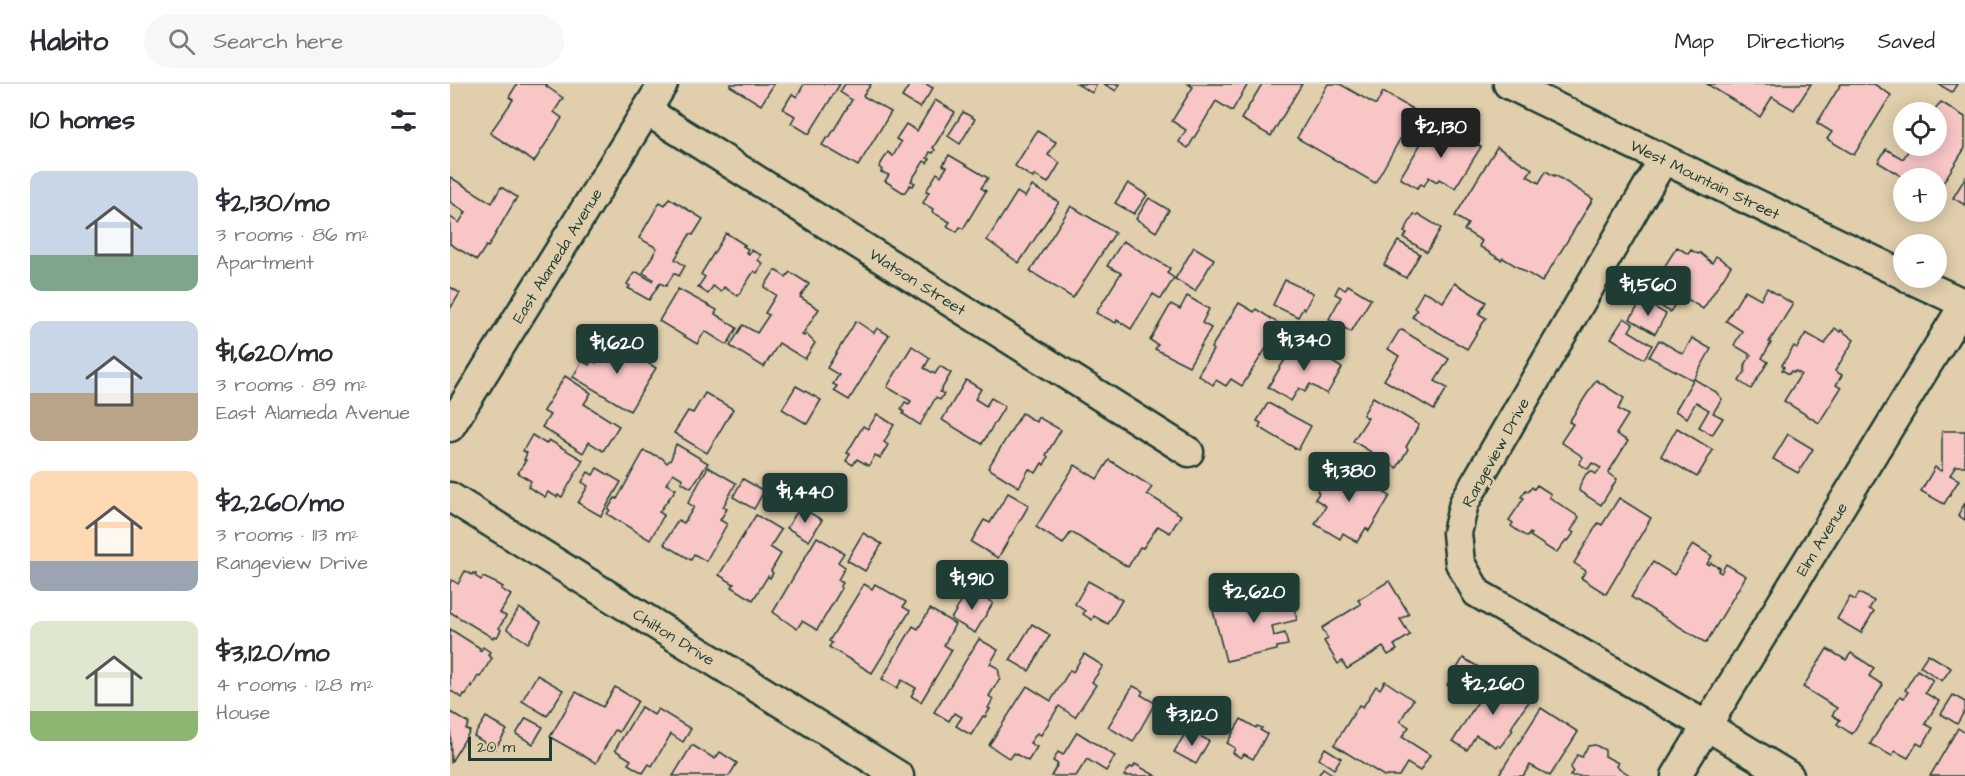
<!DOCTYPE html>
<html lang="en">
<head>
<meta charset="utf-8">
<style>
  :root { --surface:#fff; --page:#f7f7f7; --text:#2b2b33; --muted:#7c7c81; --line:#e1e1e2; --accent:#1f3d34 }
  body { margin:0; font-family:"Architects Daughter",sans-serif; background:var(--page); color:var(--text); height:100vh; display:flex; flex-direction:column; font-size:22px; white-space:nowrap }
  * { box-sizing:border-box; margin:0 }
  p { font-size:20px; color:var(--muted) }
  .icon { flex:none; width:33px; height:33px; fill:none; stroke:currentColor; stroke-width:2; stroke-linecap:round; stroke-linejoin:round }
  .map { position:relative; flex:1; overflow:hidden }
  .sheet { display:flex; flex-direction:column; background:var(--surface); width:450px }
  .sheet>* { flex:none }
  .tools { position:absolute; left:1443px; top:18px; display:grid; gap:12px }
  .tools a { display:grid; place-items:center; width:54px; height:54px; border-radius:50%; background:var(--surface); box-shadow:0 3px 15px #0003; font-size:30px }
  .scale { position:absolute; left:18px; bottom:15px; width:84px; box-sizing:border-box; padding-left:6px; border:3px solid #1f3d34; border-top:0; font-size:16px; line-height:21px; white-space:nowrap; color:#1f3d34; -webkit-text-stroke:4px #e0ceac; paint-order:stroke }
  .price { position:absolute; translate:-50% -51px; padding:0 14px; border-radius:6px; background:var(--accent); color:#fff; font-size:20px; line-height:39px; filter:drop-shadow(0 2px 3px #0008) }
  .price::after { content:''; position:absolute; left:50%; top:36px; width:18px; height:14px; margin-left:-9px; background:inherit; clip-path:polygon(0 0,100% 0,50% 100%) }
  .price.selected { background:#222; color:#fff }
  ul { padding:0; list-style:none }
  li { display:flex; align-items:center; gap:18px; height:150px; padding:0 30px }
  li span { display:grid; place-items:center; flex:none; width:168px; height:120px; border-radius:12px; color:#555 }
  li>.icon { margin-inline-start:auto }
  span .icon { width:72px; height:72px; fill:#fffc; stroke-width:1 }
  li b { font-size:26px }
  h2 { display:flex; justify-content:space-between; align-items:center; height:72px; padding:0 30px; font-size:26px }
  header { display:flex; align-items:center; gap:36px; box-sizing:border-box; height:84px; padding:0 30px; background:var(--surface); border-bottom:2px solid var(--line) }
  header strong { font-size:28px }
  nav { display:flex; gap:33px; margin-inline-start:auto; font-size:21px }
  .search { width:420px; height:54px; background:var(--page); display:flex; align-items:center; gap:15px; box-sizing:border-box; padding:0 21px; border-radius:33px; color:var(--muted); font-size:22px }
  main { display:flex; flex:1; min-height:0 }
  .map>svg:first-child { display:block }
</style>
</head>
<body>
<header>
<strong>Habito</strong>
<div class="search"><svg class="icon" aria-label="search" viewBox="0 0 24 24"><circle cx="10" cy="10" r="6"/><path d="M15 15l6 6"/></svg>Search here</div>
<nav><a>Map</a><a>Directions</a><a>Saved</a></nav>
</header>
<main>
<section class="sheet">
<h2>10 homes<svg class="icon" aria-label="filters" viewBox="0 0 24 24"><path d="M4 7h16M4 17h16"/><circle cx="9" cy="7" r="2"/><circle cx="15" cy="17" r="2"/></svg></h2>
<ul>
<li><span style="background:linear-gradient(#c9d6e8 70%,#7fa58c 0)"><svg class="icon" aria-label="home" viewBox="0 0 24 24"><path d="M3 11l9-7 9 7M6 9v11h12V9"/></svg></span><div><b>$2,130/mo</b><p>3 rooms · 86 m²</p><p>Apartment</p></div></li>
<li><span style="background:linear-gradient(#c9d6e8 60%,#b9a48a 0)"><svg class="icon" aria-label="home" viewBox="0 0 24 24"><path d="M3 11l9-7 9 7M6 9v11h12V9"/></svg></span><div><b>$1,620/mo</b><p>3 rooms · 89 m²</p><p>East Alameda Avenue</p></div></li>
<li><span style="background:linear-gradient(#ffd9b3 75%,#9aa5b1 0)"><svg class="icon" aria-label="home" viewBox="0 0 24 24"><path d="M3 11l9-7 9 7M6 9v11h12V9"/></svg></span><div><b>$2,260/mo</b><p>3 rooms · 113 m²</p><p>Rangeview Drive</p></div></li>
<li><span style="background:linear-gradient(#dfe7d0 75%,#8fb573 0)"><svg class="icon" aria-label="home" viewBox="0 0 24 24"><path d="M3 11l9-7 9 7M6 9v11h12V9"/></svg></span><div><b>$3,120/mo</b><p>4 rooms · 128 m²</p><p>House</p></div></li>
</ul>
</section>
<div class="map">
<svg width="1515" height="692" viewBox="0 0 1515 692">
  <rect width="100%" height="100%" fill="#e0ceac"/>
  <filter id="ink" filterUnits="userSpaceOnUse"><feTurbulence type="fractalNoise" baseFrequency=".0167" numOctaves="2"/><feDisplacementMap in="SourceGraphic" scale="12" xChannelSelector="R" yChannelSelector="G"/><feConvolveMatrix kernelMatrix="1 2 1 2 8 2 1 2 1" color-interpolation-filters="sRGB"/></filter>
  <g filter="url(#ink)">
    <!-- building -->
    <g fill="#f7c6c5" stroke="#1f3d34" stroke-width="1.5">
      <path d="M67,0H98L96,2L113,14L104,28L112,34L84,78L40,49L63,16L59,13Z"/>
      <path d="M281,0H324L311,21L280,2Z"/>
      <path d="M354,0H390L359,50L341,39L345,32L333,25L342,10L347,13Z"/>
      <path d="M395,0H421L413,12L441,28L408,82L372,61L377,53L379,54L402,16L390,8Z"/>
      <path d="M460,0H476L483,4L470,24L452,13Z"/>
      <path d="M627,0H647L642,9Z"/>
      <path d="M654,0H670L666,7Z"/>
      <path d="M738,0H798L782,27L766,17L738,64L729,58L736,46L722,37L743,3Z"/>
      <path d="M812,0H852L821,52L791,35Z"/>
      <path d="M878,0H890L926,21L933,8L966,27L925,99L847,54Z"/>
      <path d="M1257,0H1361L1344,26L1322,13L1310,33Z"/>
      <path d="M1391,0H1424L1441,11L1404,71L1377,55L1382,48L1367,39Z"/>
      <path d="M1488,0H1507L1502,8Z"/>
      <path d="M485,16L505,28L483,64L485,66L483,69L480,68L477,74L480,75L477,79L474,77L461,97L465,99L463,102L460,101L454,109L435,97L439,91L431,88L432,86L429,83L438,68L443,72L451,58L446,55L456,40L467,47Z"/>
      <path d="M1491,18L1515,33V64L1486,110V94H1454L1428,78L1436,65L1453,75L1461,62H1486V28H1482Z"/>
      <path d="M513,28L525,35L510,60L498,52Z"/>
      <path d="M981,43L1000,54L1005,46L1031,63L1005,104L989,95L987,98L979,93L974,102L971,100L967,104L950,94Z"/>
      <path d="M587,47L606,58L598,71L610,79L598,99L584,91L583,94L565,82Z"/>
      <path d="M1047,63L1082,85L1077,92L1089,99L1096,87L1104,92L1105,91L1143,115L1092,198L1053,174L1051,176L1029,162L1032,157L1014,146L1018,140L1005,132Z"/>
      <path d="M499,71L538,94L531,104L536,107L513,145L510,143L507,148L497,142L500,138L482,128L483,125L473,119L479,108L476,107L487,89L491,92L497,83L493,81Z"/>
      <path d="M0,93L42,119L51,103L67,113L38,163L36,162L27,176L0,160V133L9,139L16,128L0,118Z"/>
      <path d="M1515,94V121L1503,114Z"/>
      <path d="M678,99L697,111L684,130L665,119Z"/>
      <path d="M582,102L609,118L569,179L537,156L567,108L575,113Z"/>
      <path d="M219,114L253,135L243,151L240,150L225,175L235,182L229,192L224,189L216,202L210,199L199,216L178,204L180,202L177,200L184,189L187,188L202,197L203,195L193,189L207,164L189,154L210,118L215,121Z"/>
      <path d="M699,114L719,126L706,148L686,135Z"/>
      <path d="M621,122L665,149L623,214L580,187Z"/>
      <path d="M964,130L967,132L968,130L991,144L977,168L954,154L957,149L954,148Z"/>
      <path d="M276,149L295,161L293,162L298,165L296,168L299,170L301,166L311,171L308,176L313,180L307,189L304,187L288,212L274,203L271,208L263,202L258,210L248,203L255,193L251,190Z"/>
      <path d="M673,157L720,184L717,189L724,194L711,215L703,210L681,245L667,236L666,239L646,229L671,189L657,182Z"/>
      <path d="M948,157L970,170L956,194L934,181Z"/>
      <path d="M744,163L764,175L745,207L725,195Z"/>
      <path d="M1227,163L1238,170L1241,166L1248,170L1250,169L1262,179L1266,172L1281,182L1253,225L1231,211L1220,228L1198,214L1208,198L1205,197Z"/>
      <path d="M325,186L336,193L340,188L359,200L350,213L369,225L352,251L354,252L356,250L365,259L355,275L329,259L314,283L280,262L293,241L307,249L319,231L315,229L326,211L314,203Z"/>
      <path d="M835,196L863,209L855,225L853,224L848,233L823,221Z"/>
      <path d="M1005,199L1036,218L1029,230L1036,234L1017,265L962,233L967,226L964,224L973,208L978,209L993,218Z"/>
      <path d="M898,201L921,215L901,248L879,235L891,213L885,210L889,202L895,206Z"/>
      <path d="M0,203L10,209L0,225Z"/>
      <path d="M1317,204L1343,220L1319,258L1321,259L1312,274L1318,278L1301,305L1289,297L1295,288V281L1301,271L1284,261L1292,247L1276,237L1295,206L1311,215Z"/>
      <path d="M228,205L267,226L265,230L287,244L277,261L255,247L247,260L209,237Z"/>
      <path d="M737,212L759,225L752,239L761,244L739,282L705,265L708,261L700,256L721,220L730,225Z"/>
      <path d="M1192,216L1216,230L1205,250L1180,235Z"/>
      <path d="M789,219L804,228L806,225L831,241L792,302L781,295L776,302L766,296L763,301L748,291L763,266L761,264Z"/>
      <path d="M1174,234L1183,240L1179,247L1202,261L1194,275L1161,254Z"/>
      <path d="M406,237L424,249L427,244L439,251L399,316L384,307L387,302L383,300L389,291L377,284Z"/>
      <path d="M1385,244L1390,248L1391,246L1404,256L1385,287L1392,291L1386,301L1391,304L1369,339L1334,317L1351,290L1345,287L1344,289L1341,287L1339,290L1332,286L1334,283L1332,281L1344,262L1347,264L1356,249L1375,260Z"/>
      <path d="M952,246L999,275L985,297L997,304L984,326L934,296L949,272L938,265L949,247Z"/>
      <path d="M157,254L206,284L180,327L123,293L132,277L139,281L142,276L146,279L153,269L150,267Z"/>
      <path d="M1242,254L1261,265L1244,295L1266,308L1272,315L1263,329L1273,334L1262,351L1249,343L1259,326L1246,318L1237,334L1225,327L1243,296L1199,273L1209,256L1233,270Z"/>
      <path d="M847,256L892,284L877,310L860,300L855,308L849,304L841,317L818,303Z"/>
      <path d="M462,262L480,274L474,284L485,290L490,282L501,289L490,308L494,310L490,316L486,313L470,341L453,330L454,328L451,325L455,318L459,320L461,317L437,303Z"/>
      <path d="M115,292L141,309L134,320L169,342L153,367L139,358L133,369L92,343L100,331L93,327Z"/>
      <path d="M516,296L531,305L525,315L536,322L541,314L555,322L532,360L492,336Z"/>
      <path d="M1146,296L1174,314L1168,325L1178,331L1166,350L1178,357L1158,389L1167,395L1151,421L1129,407L1130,401L1136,390L1141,387L1146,390L1151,384L1142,379L1138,385L1129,380L1133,373L1111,358L1123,340L1119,338Z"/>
      <path d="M346,302L371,316L357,340L332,325Z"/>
      <path d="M255,309L283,325L257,369L224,349L238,327L243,329Z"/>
      <path d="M923,313L969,341L956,363L958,365L947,384L903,357L918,334L913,331Z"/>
      <path d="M818,319L861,342L848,366L809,343L811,339L807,337Z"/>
      <path d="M572,329L586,338L588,333L611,346L596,371L598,373L594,381L592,379L586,389L579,385L569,403L538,384Z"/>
      <path d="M427,330L444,341L434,358L438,361L430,374L425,371L419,382L407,375L403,381L396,377L400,370L397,369L413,342L418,345Z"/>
      <path d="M1227,344L1263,366L1247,393L1211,372Z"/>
      <path d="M1492,347H1515V382H1506L1500,391L1509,396L1494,420L1471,407L1485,383L1491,387L1492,384Z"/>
      <path d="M1338,350L1363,365L1348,389L1323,375Z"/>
      <path d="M82,351L96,360L99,356L133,376L112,413L108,411L107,413L98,408L95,413L78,403L81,397L68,389L76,376H74L77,369L73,367Z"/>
      <path d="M226,360L258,379L241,404L231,398L233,395L223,389L216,400L226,405L209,428L214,431L200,456L157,430L160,426L158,425L165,414L167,415L194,367L212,374L217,379L221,375Z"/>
      <path d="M659,376L702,403L697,410L731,431L720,449L708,442L693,464L690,463L678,483L621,448L613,460L586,443L625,381L647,395Z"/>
      <path d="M888,376L909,389L907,392L940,412L919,447L916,444L907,458L893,449L890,455L865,440L876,422L865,415L869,409L867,407L880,390L876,388L882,377L886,380Z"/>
      <path d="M258,383L286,399L273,423L277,425L270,436L277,440L256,477L244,470L241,476L214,460L228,436L234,439L244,423L238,419Z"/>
      <path d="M147,384L171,398L151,432L128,419L138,402L132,398L138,388L143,391Z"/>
      <path d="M293,395L314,407L304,425L283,413Z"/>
      <path d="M1087,401L1101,410L1099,413L1129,433L1121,447L1124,449L1118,457L1116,456L1106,469L1080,452L1082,450L1080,449L1077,453L1061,442L1063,439L1059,436L1074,414L1071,413L1076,406L1078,408L1082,403L1084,405Z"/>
      <path d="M558,409L579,421L548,474L521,458L534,436L540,439Z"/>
      <path d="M1169,414L1201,434L1156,510L1131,494L1136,487L1124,479L1148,439L1152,441Z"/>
      <path d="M1515,419V436L1508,431Z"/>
      <path d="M350,423L372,436L359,457L337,444Z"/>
      <path d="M306,431L331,446L320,463L331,470L321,487L323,489L320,494L318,492L303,516L282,503L284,500L269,491Z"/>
      <path d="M413,449L432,460L415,487L397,476Z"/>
      <path d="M367,453L394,469L388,478L395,483L388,496L393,499L390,503L392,504L367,546L352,537L347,545L323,528Z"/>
      <path d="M1243,460L1262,472L1257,480L1259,481L1261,479L1270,484L1268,487L1271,489L1276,480L1296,492L1256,559L1181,513L1203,478L1224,491Z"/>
      <path d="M15,487L22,491L23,489L26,490L25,492L31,496L33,493L48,500L53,503L51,505L61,511L50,529L56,532L49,544L51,546L47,553L44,552L43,554L0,528V499L2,496L8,500Z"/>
      <path d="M638,497L672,516L658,540L644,532L642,536L633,530L635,527L625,520Z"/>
      <path d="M939,497L959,530L950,535L960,551L944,561L947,566L938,571L933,563L897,585L892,577L888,580L874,557L878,555L872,544L911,520L908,516Z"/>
      <path d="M414,500L422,505L425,500L456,518L453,523L460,527L422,589L379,563L382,559L379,557Z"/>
      <path d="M839,502L847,536L822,542L824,552L835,549L838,561L827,563V566L776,577L762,523L826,508V505Z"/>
      <path d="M519,504L543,519L525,549L501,535Z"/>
      <path d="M1409,509L1424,517L1419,525L1424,527L1411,549L1387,535L1400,513L1405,516Z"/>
      <path d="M69,524L91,538L78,559L57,545Z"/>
      <path d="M480,525L505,540L494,561L502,566L471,618L461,612L466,604L452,596L447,604L432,595L463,542L468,545Z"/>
      <path d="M582,540L600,551L579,587L560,576Z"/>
      <path d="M0,545L30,564L29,566L31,567L33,563L40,568L38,571L42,574L30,593L28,592L22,603L21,601L16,611L14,610L12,614L0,606Z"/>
      <path d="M529,555L548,566L540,580L548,584L550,594L539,612L543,615L538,624L540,625L535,633L533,632L521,651L506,642L512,633L504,629L499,637L484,628Z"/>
      <path d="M1377,565L1396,576L1401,569L1424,584L1419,592L1433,601L1402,650L1387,640L1390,636L1382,631L1387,624L1353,603Z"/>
      <path d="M634,570L653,582L642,598L646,601L625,633L609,622L591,651L587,649L580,659L587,663L578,677L564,669L560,675L539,661L577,602L601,617L620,586L623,588Z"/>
      <path d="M1478,570L1501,584L1492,597L1470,582Z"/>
      <path d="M1013,574L1037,588L1021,615L997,601Z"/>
      <path d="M1467,586L1483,596L1475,609L1489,617L1475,640L1483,644L1472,662L1467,659L1458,674L1445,667L1442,672L1420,660L1450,612L1454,614L1458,608L1455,606Z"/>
      <path d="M87,591L113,606L97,632L72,617Z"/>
      <path d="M1042,595L1056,603L1058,600L1081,615L1065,637L1061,645L1063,646L1050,663L1047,661L1046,663L1026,651L1017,666L1003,657Z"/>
      <path d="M935,597L963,616L950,637L959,643L952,653L980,671L970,687L957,679L949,692H934L884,661L909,621L913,623L926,602L930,605Z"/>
      <path d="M683,602L693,607L691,611L705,619L683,658L658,643Z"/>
      <path d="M165,603L188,617L169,648L165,646L146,679L100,653L126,608L153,623Z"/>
      <path d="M1503,611L1515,618V626L1507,640L1491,630Z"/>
      <path d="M191,623L204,631L208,625L241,645L233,658L221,650L202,682L199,680L193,689L178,680L181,676L165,666Z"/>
      <path d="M1091,624L1128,648L1100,692L1080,681L1073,692H1048Z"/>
      <path d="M0,628L19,639L16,645L20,647L1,678Z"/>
      <path d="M36,633L57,646L45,665L24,652Z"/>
      <path d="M76,634L93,643L83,660L66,650Z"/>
      <path d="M791,635L806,644L807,642L812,644L810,646L817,650L803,675L794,670L791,674L783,669L785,664L777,659Z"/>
      <path d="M1508,644L1515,649V692H1480Z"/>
      <path d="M738,645L759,657L746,680L724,668Z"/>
      <path d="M627,648L665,672L656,687L637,675L626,692H601L608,680L603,677L608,668L613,671Z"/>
      <path d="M242,661L265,675L270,668L287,679L279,692H223Z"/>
      <path d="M1145,661L1155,666V672L1168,679L1166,682L1181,692H1120L1123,687L1121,683L1127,671L1132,673L1138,662Z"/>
      <path d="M875,664L891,674L884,685L869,675Z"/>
      <path d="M685,680L706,692H674L680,683L683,684Z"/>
      <path d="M873,684L885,692H868Z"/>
    </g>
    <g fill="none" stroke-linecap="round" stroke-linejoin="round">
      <!-- street casing -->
      <g stroke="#1f3d34" stroke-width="33">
        <g id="street">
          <path id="s1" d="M1058,0L1454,191"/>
          <path id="s2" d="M197,27L739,368"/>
          <path d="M1213,76L1014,419L1007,449L1010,479L1027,509L1257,642L1339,692"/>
          <path d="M1459,194L1515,220"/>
          <path id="s3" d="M0,343L213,0"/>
          <path id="s4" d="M0,413L449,692"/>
          <path id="s5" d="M1226,692L1515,219"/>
        </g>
      </g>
      <!-- street -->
      <use href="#street" stroke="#e0ceac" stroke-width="28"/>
    </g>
  </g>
  <g text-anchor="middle" stroke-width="4.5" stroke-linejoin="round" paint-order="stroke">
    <!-- street labels -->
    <g font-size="16" fill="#1f3d34" stroke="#e0ceac">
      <text dy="6" stroke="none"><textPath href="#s1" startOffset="219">West Mountain Street</textPath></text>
      <text dy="6" stroke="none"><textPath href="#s3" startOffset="202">East Alameda Avenue</textPath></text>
      <text dy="6" stroke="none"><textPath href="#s2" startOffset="320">Watson Street</textPath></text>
      <text transform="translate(1045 368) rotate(-61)" y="6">Rangeview Drive</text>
      <text dy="6" stroke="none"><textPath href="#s5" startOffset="278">Elm Avenue</textPath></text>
      <text dy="6" stroke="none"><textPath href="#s4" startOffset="264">Chilton Drive</textPath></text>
    </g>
  </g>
</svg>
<div class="tools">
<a><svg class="icon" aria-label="locate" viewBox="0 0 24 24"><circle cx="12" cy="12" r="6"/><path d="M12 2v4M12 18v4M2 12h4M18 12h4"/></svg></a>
<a>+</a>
<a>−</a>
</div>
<div class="scale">20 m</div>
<b class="price selected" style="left:991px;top:75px">$2,130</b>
<b class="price" style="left:1198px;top:233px">$1,560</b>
<b class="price" style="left:854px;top:288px">$1,340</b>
<b class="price" style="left:167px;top:291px">$1,620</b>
<b class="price" style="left:899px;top:419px">$1,380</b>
<b class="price" style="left:355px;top:440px">$1,440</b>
<b class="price" style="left:522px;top:527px">$1,910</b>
<b class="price" style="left:804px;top:540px">$2,620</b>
<b class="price" style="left:1043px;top:632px">$2,260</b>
<b class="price" style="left:742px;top:663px">$3,120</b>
</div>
</main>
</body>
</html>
